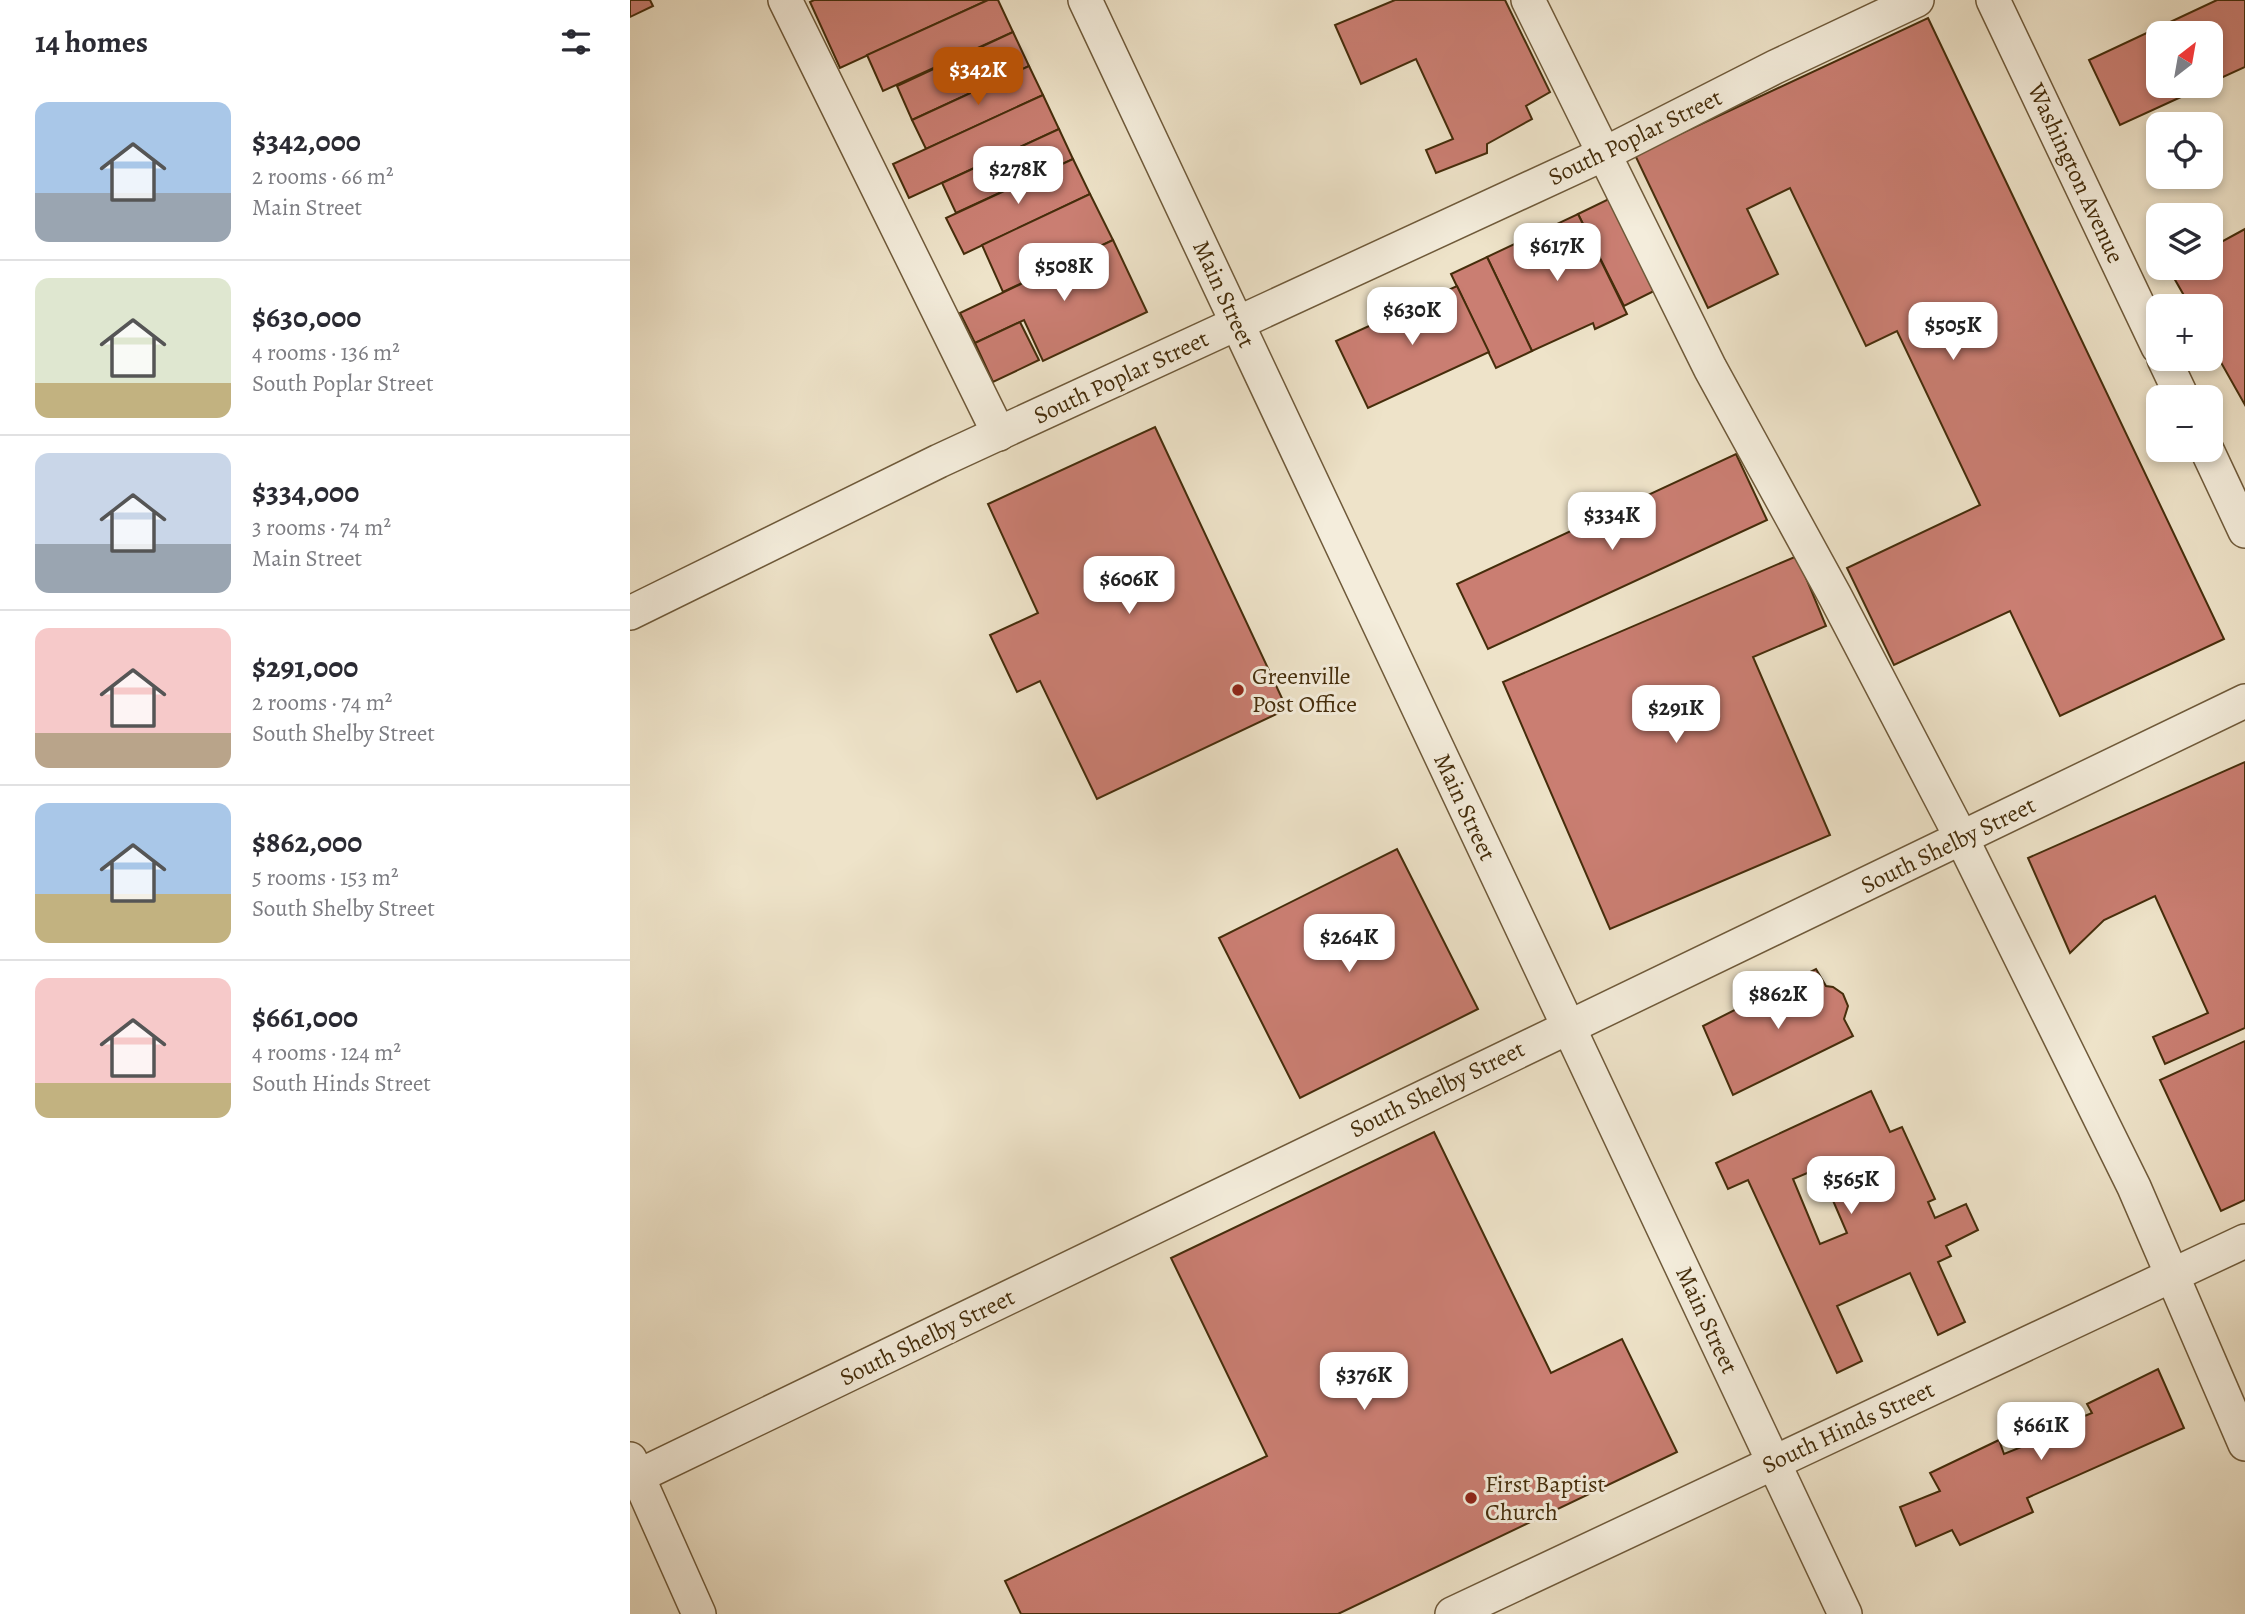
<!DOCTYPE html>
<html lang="en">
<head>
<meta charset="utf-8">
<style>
  :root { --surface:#fff; --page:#f7f7f7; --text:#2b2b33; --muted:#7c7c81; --line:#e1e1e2; --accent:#b45309 }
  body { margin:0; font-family:Alegreya,serif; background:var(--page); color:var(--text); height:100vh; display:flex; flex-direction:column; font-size:26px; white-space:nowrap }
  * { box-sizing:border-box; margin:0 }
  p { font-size:23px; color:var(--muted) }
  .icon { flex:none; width:38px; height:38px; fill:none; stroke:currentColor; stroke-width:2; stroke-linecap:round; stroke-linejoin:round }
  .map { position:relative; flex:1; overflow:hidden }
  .details { display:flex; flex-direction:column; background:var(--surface); width:630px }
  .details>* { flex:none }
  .needle { width:46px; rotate:31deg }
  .tools { position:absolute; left:1516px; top:21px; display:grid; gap:14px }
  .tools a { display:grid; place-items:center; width:77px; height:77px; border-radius:14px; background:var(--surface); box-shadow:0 4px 10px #0003; font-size:35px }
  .price { position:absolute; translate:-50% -60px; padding:0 16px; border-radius:14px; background:#fff; color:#222; font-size:23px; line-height:46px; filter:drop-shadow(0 2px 4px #0008) }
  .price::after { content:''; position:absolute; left:50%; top:42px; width:21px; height:16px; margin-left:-10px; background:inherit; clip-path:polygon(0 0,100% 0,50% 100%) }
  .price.selected { background:var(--accent); color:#fff }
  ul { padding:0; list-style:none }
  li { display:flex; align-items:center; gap:21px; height:175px; padding:0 35px }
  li+li { border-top:2px solid var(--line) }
  li span { display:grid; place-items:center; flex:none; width:196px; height:140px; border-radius:14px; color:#555 }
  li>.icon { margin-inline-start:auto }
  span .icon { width:84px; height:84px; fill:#fffc; stroke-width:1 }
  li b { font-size:30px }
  h2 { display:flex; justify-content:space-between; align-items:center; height:84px; padding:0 35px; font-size:30px }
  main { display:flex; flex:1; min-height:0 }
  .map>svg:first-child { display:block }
</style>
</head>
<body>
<main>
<section class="details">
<h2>14 homes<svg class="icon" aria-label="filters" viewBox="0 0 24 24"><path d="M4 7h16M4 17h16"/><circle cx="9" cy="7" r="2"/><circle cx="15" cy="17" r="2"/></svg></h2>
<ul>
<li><span style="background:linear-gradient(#a9c7e8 65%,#9aa5b1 0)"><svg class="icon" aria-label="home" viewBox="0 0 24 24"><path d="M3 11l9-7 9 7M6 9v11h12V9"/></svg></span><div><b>$342,000</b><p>2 rooms · 66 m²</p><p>Main Street</p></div></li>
<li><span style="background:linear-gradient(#dfe7d0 75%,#c2b280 0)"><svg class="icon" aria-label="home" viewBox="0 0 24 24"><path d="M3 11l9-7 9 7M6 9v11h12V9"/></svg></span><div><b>$630,000</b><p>4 rooms · 136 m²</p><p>South Poplar Street</p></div></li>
<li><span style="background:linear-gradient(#c9d6e8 65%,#9aa5b1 0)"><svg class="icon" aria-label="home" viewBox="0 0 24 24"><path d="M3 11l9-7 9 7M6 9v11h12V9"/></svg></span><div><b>$334,000</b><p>3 rooms · 74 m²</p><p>Main Street</p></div></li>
<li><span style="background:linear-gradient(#f6c9c9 75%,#b9a48a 0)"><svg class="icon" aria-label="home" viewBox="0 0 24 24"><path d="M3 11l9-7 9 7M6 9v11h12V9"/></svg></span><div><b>$291,000</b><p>2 rooms · 74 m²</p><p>South Shelby Street</p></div></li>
<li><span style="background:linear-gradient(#a9c7e8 65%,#c2b280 0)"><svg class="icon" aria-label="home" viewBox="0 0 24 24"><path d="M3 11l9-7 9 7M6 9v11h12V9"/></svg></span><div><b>$862,000</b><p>5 rooms · 153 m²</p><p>South Shelby Street</p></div></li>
<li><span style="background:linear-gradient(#f6c9c9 75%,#c2b280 0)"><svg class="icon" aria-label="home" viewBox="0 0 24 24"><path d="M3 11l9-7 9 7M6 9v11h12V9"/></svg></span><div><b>$661,000</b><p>4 rooms · 124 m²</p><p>South Hinds Street</p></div></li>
</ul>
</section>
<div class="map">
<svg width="1615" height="1614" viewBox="0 0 1615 1614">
  <rect width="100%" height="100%" fill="#eee3c9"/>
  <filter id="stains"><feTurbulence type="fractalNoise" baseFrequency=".00286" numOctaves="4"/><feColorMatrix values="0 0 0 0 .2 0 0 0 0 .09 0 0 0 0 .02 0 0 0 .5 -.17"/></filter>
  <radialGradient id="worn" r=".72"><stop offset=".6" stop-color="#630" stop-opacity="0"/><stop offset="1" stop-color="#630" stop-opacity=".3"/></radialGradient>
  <!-- building -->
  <g fill="#ca7e72" stroke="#452d0b" stroke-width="2" fill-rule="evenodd">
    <path d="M0,0H20L23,6L0,17Z"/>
    <path d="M184,0H358L210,68L180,2Z"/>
    <path d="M358,0H368L383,32L253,91L237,55Z"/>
    <path d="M765,0H875L920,92L896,106L902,119L857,144V153L806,173L796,150L823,139L786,59L731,84L705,25Z"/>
    <path d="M1587,0H1615V67L1580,83V33H1528V86H1575L1490,125L1459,60Z"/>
    <path d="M1298,18L1594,639L1430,716L1380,611L1264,665L1217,568L1350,505L1267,331L1236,346L1160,188L1117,209L1148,274L1078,308L1005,155Z"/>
    <path d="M383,32L399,66L282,120L267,86Z"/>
    <path d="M399,66L413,95L296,149L282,120Z"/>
    <path d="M413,95L429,129L279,198L263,164Z"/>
    <path d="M429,129L443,159L326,213L312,183Z"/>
    <path d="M443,159L460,194L334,254L316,218Z"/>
    <path d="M460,194L483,240L373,292L352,245Z"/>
    <path d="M985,196L1030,288L994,306L948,214Z"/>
    <path d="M948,214L997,314L965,329L963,323L902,351L857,257Z"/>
    <path d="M1615,229V405L1580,343V306H1560L1540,271L1545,268H1580V248Z"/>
    <path d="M483,240L517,312L413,361L394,320L345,343L330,313Z"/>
    <path d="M857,257L902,351L866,368L821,274Z"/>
    <path d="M827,286L859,352L738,408L706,341Z"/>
    <path d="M390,322L409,360L363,382L345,343Z"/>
    <path d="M525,427L657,709L467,799L410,681L387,692L360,635L408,613L358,504Z"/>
    <path d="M1106,454L1137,520L858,649L827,584Z"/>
    <path d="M1167,556L1196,626L1123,657L1200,835L980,929L873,682Z"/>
    <path d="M1615,762V1028L1535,1064L1523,1037L1578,1013L1525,896L1474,920L1440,953L1398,858Z"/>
    <path d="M767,849L848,1009L670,1098L589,938Z"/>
    <path d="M1186,969L1196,986L1203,987L1213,994L1218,1006L1214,1019L1223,1036L1103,1095L1073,1026Z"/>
    <path d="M1615,1041V1200L1591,1211L1530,1080Z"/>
    <path d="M1241,1091L1260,1132L1272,1127L1305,1199L1298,1202L1305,1218L1336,1204L1348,1230L1316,1246L1321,1256L1308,1262L1335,1322L1308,1335L1280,1273L1207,1306L1232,1361L1207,1373L1118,1180L1098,1189L1086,1163ZM1189,1168L1217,1233L1190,1244L1163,1179Z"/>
    <path d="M804,1132L921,1373L992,1339L1047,1452L708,1614H391L375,1581L637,1456L541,1258Z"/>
    <path d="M1528,1369L1554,1428L1397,1498L1403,1512L1330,1545L1322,1530L1286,1546L1270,1507L1310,1491L1300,1473L1369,1440L1374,1454L1399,1444L1394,1431L1439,1408L1445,1420L1462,1413L1457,1404Z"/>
  </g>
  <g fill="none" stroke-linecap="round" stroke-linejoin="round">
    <!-- minor casing -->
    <g stroke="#6f5a3a" stroke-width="36">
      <g id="minor">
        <path d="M155,0L369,434"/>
        <path d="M455,0L1215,1614"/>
        <path d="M898,0L1080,368L1205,596L1332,839L1504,1187L1615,1444"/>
        <path d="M1363,0L1528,347"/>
        <path d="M1534,359L1552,397"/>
        <path d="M1577,450L1615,531"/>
        <path d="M0,613L309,461L976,153L1145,67L1287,0"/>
        <path d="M0,1459L69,1614"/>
        <path d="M0,1480L1615,701"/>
        <path d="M822,1614L1615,1241"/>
      </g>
    </g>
    <!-- minor -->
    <use href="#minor" stroke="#f4eddc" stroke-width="33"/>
  </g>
  <!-- markers -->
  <g fill="#8f2418" stroke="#f4eddc" stroke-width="2.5">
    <circle cx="608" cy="690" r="7"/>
    <circle cx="841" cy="1498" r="7"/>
  </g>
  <g text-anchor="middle" stroke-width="6" stroke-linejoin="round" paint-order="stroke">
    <!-- street labels -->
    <g font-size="24" fill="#452d0b" stroke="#f4eddc">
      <text transform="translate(1005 137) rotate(-26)" y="8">South Poplar Street</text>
      <text transform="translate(1446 173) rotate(65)" y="8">Washington Avenue</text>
      <text transform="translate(594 294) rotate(65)" y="8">Main Street</text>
      <text transform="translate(491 377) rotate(-25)" y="8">South Poplar Street</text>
      <text transform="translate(835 807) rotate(65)" y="8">Main Street</text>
      <text transform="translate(1318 845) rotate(-26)" y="8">South Shelby Street</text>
      <text transform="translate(807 1089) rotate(-26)" y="8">South Shelby Street</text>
      <text transform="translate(1077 1320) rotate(65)" y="8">Main Street</text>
      <text transform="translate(297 1337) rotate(-26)" y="8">South Shelby Street</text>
      <text transform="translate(1218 1427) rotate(-25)" y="8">South Hinds Street</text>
    </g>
    <!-- poi labels -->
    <g font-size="24" fill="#452d0b" stroke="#f4eddc" text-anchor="start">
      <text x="622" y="684">Greenville<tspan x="622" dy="28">Post Office</tspan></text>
      <text x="855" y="1492">First Baptist<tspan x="855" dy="28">Church</tspan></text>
    </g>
  </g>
  <rect width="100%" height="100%" filter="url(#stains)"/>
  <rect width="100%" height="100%" fill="url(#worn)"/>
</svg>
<div class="tools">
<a><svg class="needle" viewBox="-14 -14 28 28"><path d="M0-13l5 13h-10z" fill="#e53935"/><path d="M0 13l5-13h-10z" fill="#7c7c81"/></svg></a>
<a><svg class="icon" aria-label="locate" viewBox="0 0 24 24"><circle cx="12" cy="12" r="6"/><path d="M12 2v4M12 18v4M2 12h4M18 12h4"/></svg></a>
<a><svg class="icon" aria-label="layers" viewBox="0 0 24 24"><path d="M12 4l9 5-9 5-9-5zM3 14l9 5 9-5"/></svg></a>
<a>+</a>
<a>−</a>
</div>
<b class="price selected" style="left:348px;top:107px">$342K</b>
<b class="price" style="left:388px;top:206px">$278K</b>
<b class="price" style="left:927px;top:283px">$617K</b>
<b class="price" style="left:434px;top:303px">$508K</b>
<b class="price" style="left:782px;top:347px">$630K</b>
<b class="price" style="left:1323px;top:362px">$505K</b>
<b class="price" style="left:982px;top:552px">$334K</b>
<b class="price" style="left:499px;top:616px">$606K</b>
<b class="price" style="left:1046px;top:745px">$291K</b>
<b class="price" style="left:719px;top:974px">$264K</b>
<b class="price" style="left:1148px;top:1031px">$862K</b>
<b class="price" style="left:1221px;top:1216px">$565K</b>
<b class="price" style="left:734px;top:1412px">$376K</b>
<b class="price" style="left:1411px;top:1462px">$661K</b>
</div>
</main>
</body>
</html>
